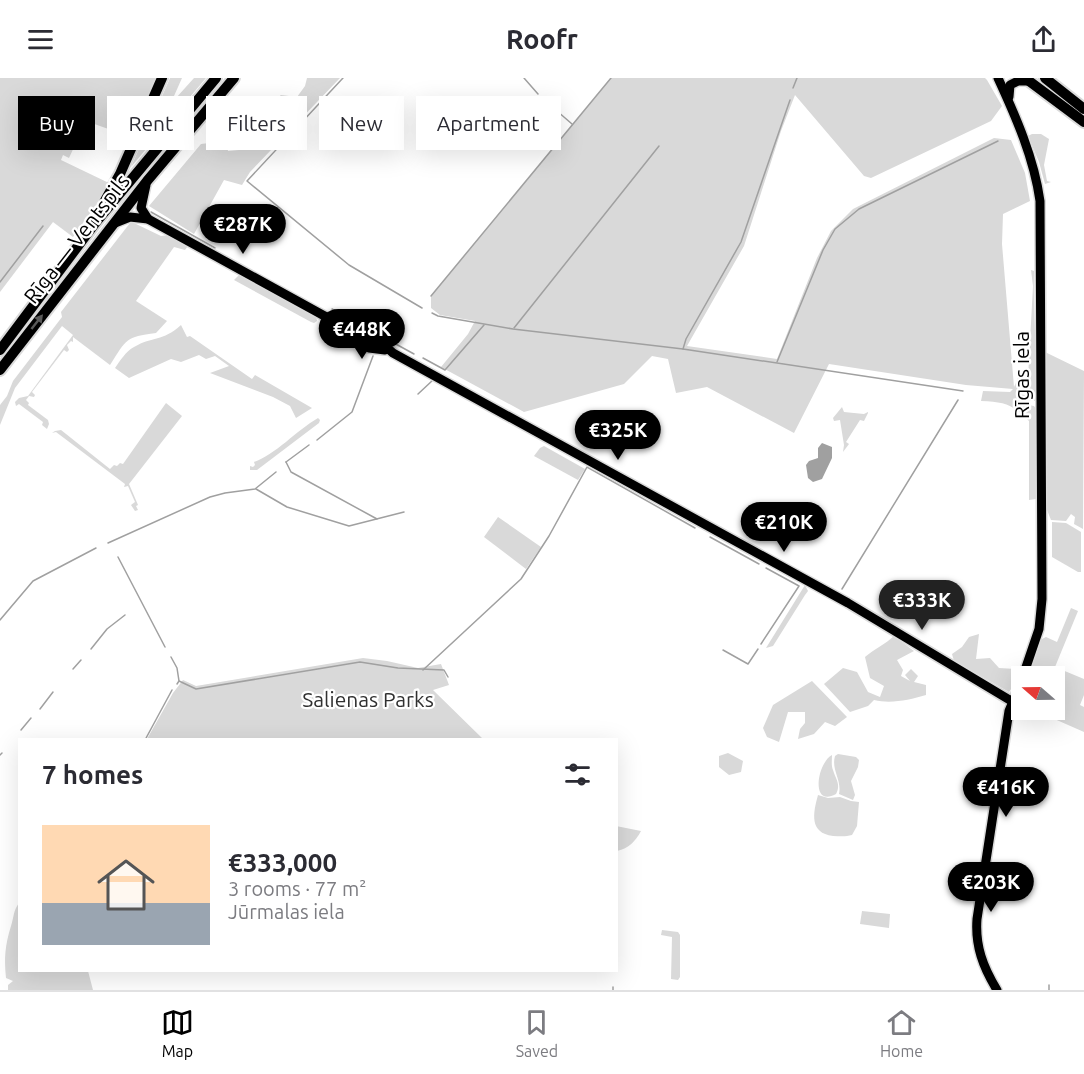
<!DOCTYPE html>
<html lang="en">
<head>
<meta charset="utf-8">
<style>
  :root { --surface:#fff; --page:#f2f2f3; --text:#2b2b33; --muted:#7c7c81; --line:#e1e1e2; --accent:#000 }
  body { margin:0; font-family:Ubuntu,sans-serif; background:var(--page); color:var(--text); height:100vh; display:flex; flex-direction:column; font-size:22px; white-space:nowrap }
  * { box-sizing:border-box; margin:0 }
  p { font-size:20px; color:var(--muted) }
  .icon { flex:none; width:33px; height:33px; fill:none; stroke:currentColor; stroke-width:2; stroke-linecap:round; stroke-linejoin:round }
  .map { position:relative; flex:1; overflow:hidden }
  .sheet { position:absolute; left:18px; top:660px; width:600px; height:234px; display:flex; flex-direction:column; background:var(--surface); border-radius:0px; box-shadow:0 6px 24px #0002 }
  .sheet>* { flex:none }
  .banner { position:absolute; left:18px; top:18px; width:600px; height:54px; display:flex; gap:12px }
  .needle { width:39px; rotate:290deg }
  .buttons { position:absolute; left:1011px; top:588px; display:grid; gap:12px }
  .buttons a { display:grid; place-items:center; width:54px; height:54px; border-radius:0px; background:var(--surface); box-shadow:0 6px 24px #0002; font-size:30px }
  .price { position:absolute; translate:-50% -51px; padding:0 14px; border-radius:21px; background:var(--accent); color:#fff; font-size:20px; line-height:39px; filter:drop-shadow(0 2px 3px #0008) }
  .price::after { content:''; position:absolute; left:50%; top:36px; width:18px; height:14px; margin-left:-9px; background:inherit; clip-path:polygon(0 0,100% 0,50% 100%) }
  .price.on { background:#222; color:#fff }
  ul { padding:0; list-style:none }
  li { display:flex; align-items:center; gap:18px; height:150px; padding:0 24px }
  li span { display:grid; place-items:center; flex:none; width:168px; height:120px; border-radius:0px; color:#555 }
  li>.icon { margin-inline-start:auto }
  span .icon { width:72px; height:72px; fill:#fffc; stroke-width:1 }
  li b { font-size:26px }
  h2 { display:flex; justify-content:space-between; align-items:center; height:72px; padding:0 24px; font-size:26px }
  .pill { padding:0 21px; border-radius:0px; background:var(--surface); box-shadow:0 6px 24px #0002; font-size:21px; line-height:54px }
  .pill.on { background:var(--accent); color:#fff }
  header { display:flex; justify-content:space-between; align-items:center; height:78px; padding:0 24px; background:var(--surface); font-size:27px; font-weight:600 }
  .menu { display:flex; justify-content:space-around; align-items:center; height:84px; border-top:2px solid var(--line); background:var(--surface); font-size:16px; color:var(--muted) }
  .menu a { display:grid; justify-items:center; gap:3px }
  .menu .on { color:var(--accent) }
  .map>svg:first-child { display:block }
</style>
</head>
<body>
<header><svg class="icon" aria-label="menu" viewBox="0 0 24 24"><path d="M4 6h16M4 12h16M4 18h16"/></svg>Roofr<svg class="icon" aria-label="share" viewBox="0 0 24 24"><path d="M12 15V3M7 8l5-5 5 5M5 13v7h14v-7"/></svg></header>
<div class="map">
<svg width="1084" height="912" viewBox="0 0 1084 912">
  <rect width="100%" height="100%" fill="#fff"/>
  <!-- green -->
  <g fill="#d9d9d9">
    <path d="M0,0H156L134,52L128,58L86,43L69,80L63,77L61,82L111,106L73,159L53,144L0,214Z"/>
    <path d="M170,0H182L174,18L176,20L194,0H206L131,89Z"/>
    <path d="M307,0H340L250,94L242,107L224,102L194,156L149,128L201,66L226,63L228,73L239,72L252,53V45L264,31L281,17L297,19L305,8Z"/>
    <path d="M611,0H985L987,2L1002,28L991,43L871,100L864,98L795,17L781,53L744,168L687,268L777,281L817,180L831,153L853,131L994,60L1011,62L1025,95L1030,123L1003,136L1002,166L1014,309L1018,300L1021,301L1020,316L1025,317L1024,322L1027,327L1034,328L1037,332L1036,421L1029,422V343C1012,326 1005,324 981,323L983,313L1010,314L1013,311L966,307L829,286L794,355L707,309L676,315L668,281L652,278L624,306L524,334L441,289L468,256L475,243L440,237L431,230V218Z"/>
    <path d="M1032,56H1041L1049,61L1044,87L1047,103L1051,104L1045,106L1039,84L1028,58Z"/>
    <path d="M130,145H134L161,158L169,157L188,168L185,172L174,169L136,223L167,243L156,255C125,259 127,261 110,287L73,259V264L71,263L67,267L69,272L67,274L64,272L32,314L35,317L34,319L29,318L26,322L29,325L28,327L48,342L49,346L47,351L42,347L43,344L19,326L16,328L15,324L19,320L28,318L73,257L62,248L15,310L0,347V327L7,318L13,303L62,239L61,234Z"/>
    <path d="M1031,192L1034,193C1033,236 1037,277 1037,321L1035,323L1028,322L1027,318L1033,208Z"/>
    <path d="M239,197L316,238L317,243L314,245L311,244L234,202Z"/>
    <path d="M181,247L187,259L190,258L252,301L255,297L312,330L296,340L290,328L273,319L210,295L229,288L215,278L206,281L199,277L181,284L171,281L129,300L115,290C120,283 126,273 134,269C153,258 162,264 181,247Z"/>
    <path d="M1045,274L1084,293L1083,451L1074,446L1075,439L1071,436L1066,443L1051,442L1045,427Z"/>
    <path d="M166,325L182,338L129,406L138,427L136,428L138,432L135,433L131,427L135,424L128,408L124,409L125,406L56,354L52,355L55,353L61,352L110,391L114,387L117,388L120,385L123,386Z"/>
    <path d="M842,329L844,334L864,336L868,334V335L864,343L860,342L846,364L849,366L843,374L844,367L840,342L834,343L833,340Z"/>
    <path d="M318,340L320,342L319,345L257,392H250V388L253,389L255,387L254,384C275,377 297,352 318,340Z"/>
    <path d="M544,368L585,391L578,402L534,378L540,370Z"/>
    <path d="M498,439L541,469L526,491L484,459Z"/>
    <path d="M1052,444L1066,445L1081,454V494H1078L1052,479Z"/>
    <path d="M805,507L808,513L805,517L773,568L766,570Z"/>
    <path d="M1071,530L1078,533L1055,589L1084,601V617L1080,627L1084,629V654L1034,632H1054V598H1026L1040,562L1046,559L1057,564Z"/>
    <path d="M979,556L976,581L990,580L999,590L1016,591V604L1009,614L954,583L952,576L962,569L969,559Z"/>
    <path d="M894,558L914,573L897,582L903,592L901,598L910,603L905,597L911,591L918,598L914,604L926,607V617C909,622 891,626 874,622L868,628L850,634L824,606L843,590L857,594L868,614L880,619L884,608L870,600L865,579C874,571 886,566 894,558Z"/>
    <path d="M363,580L387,583L418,590L441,586L449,607L433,612L483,661H147L173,615L183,602L196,608Z"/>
    <path d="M812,603L847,639L835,648L825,644L814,656L798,661L800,651L805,645V634H788L779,664L767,659L763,650L773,627Z"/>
    <path d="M728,675L743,683L741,694L729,697L719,689V678Z"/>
    <path d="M838,676L856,679L859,682L858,689L851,703L855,717L853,722L839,716C842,702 831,692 835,678Z"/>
    <path d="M832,677C832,682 831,687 833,692C836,702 841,706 836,716C810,730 817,685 832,677Z"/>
    <path d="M818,717L828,720L840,719L851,723L859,724L857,748L852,757C845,759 840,758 833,758C809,755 813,735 818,717Z"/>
    <path d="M616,748L641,753C635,764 629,770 617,773Z"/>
    <path d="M19,825L20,892L88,893L93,912H8V907L13,903L6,900C4,879 5,868 11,848C14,839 13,833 19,825Z"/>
    <path d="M862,833L890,836L889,850L860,846Z"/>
    <path d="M662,852L678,854L680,857V899L678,902L671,901L672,859L661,857Z"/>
  </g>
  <!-- water -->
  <path fill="#a0a0a0" d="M822,365L832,369V380L822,401L813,404L808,400L806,387L809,383L818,380V370Z"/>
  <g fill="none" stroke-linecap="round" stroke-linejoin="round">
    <!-- stream -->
    <g stroke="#a0a0a0" stroke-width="1.5">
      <path d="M343,0L247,103L349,187L422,230"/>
      <path d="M524,0L538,16"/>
      <path d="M793,10L797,0"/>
      <path d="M542,20L572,46"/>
      <path d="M151,134L215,170"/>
      <path d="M0,204L43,148"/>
      <path d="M431,218L611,0"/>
      <path d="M332,231L414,276"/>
      <path d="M432,235L438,238L513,251L683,271L963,313"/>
      <path d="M514,250L659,68"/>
      <path d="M683,271L686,261L741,164L790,22"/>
      <path d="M423,280L445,292L484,247"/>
      <path d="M777,284L823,172L835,151L859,131L998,63"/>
      <path d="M418,316L433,302"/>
      <path d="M317,362L352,334L373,278"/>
      <path d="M286,384L291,394L377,441"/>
      <path d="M286,384L309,367"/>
      <path d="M256,411L287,429L349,448L404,434"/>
      <path d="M710,459L759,486"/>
      <path d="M108,465L210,419L225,415L255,411L276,394"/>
      <path d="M118,479L165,569"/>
      <path d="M842,511L958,322"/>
      <path d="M0,542L33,503L96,470"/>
      <path d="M761,566L799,508L766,490"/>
      <path d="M91,571L107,551L125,537"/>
      <path d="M723,572L748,586L758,571"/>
      <path d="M171,579L177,590L179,603L177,606"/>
      <path d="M73,591L81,582"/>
      <path d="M423,592L521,501L549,458L587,389L695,450"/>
      <path d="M179,603L196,611L360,584L398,590L444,592L448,599"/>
      <path d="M40,631L53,614"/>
      <path d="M21,652L31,640"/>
      <path d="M145,662L172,612"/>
      <path d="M0,677L2,675"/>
      <path d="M613,912V909"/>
      <path d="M1049,912V907"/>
    </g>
    <!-- major casing -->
    <g stroke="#dbdbdb" stroke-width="12">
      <g id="major">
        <path d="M998,0C1016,39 1034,80 1040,123L1042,521L1039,551L1023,598"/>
        <path d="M1009,19L1010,7L1018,3H1029"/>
        <path d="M146,107L141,130L148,141"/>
        <path d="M115,145L130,139L148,141L350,252C363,255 384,266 393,275L848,525L1013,624"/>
        <path d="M357,258L369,270L385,272"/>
        <path d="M997,912C983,889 975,868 977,841L1009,633L1022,602"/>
      </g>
    </g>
    <!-- highway casing -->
    <g stroke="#dbdbdb" stroke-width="14">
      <g id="highway">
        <path d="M1025,0L1084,44"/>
        <path d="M1045,0L1084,31"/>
        <path d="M102,128L120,96L162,0"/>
        <path d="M0,272L96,144L216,0"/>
        <path d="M0,292L147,103L234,0"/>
      </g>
    </g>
    <!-- major -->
    <use href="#major" stroke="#000" stroke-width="9"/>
    <!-- highway -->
    <use href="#highway" stroke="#000" stroke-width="10"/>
  </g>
  <!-- one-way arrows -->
  <defs><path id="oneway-solid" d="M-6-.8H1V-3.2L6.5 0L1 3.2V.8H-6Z" transform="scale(1.5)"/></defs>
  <use fill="#595959" href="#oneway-solid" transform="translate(37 244) rotate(-52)"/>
  <g text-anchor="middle" stroke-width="4.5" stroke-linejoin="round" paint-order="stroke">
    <!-- street labels -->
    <g font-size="21" fill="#000" stroke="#fff">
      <text transform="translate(77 161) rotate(-52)" y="7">Rīga — Ventspils</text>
      <text transform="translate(1022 297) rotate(-90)" y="7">Rīgas iela</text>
    </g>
    <!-- park labels -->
    <g font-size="21" fill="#303030" stroke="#fff">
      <text x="368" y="629">Salienas Parks</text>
    </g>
  </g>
</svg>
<div class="buttons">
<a><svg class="needle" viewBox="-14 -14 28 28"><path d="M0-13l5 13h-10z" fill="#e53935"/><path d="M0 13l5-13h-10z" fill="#7c7c81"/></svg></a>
</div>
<b class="price" style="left:243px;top:177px">€287K</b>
<b class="price" style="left:362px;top:282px">€448K</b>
<b class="price" style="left:618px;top:383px">€325K</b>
<b class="price" style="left:784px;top:475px">€210K</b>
<b class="price on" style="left:922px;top:553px">€333K</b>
<b class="price" style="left:1006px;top:740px">€416K</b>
<b class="price" style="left:991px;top:835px">€203K</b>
<div class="banner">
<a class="pill on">Buy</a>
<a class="pill">Rent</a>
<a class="pill">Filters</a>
<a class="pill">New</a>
<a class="pill">Apartment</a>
</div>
<section class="sheet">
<h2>7 homes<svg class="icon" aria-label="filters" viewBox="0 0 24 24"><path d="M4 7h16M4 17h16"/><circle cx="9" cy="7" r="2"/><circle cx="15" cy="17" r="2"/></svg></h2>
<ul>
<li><span style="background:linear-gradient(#ffd9b3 65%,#9aa5b1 0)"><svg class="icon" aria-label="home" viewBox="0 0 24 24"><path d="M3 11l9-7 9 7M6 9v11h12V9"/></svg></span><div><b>€333,000</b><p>3 rooms · 77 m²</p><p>Jūrmalas iela</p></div></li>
</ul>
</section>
</div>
<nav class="menu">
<a class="on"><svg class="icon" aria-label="map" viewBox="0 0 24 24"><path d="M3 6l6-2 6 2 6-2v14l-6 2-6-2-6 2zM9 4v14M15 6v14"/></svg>Map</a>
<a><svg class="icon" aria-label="saved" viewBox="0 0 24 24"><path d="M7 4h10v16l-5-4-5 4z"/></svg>Saved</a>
<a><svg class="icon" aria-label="home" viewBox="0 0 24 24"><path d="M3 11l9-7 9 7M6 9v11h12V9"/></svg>Home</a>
</nav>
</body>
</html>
